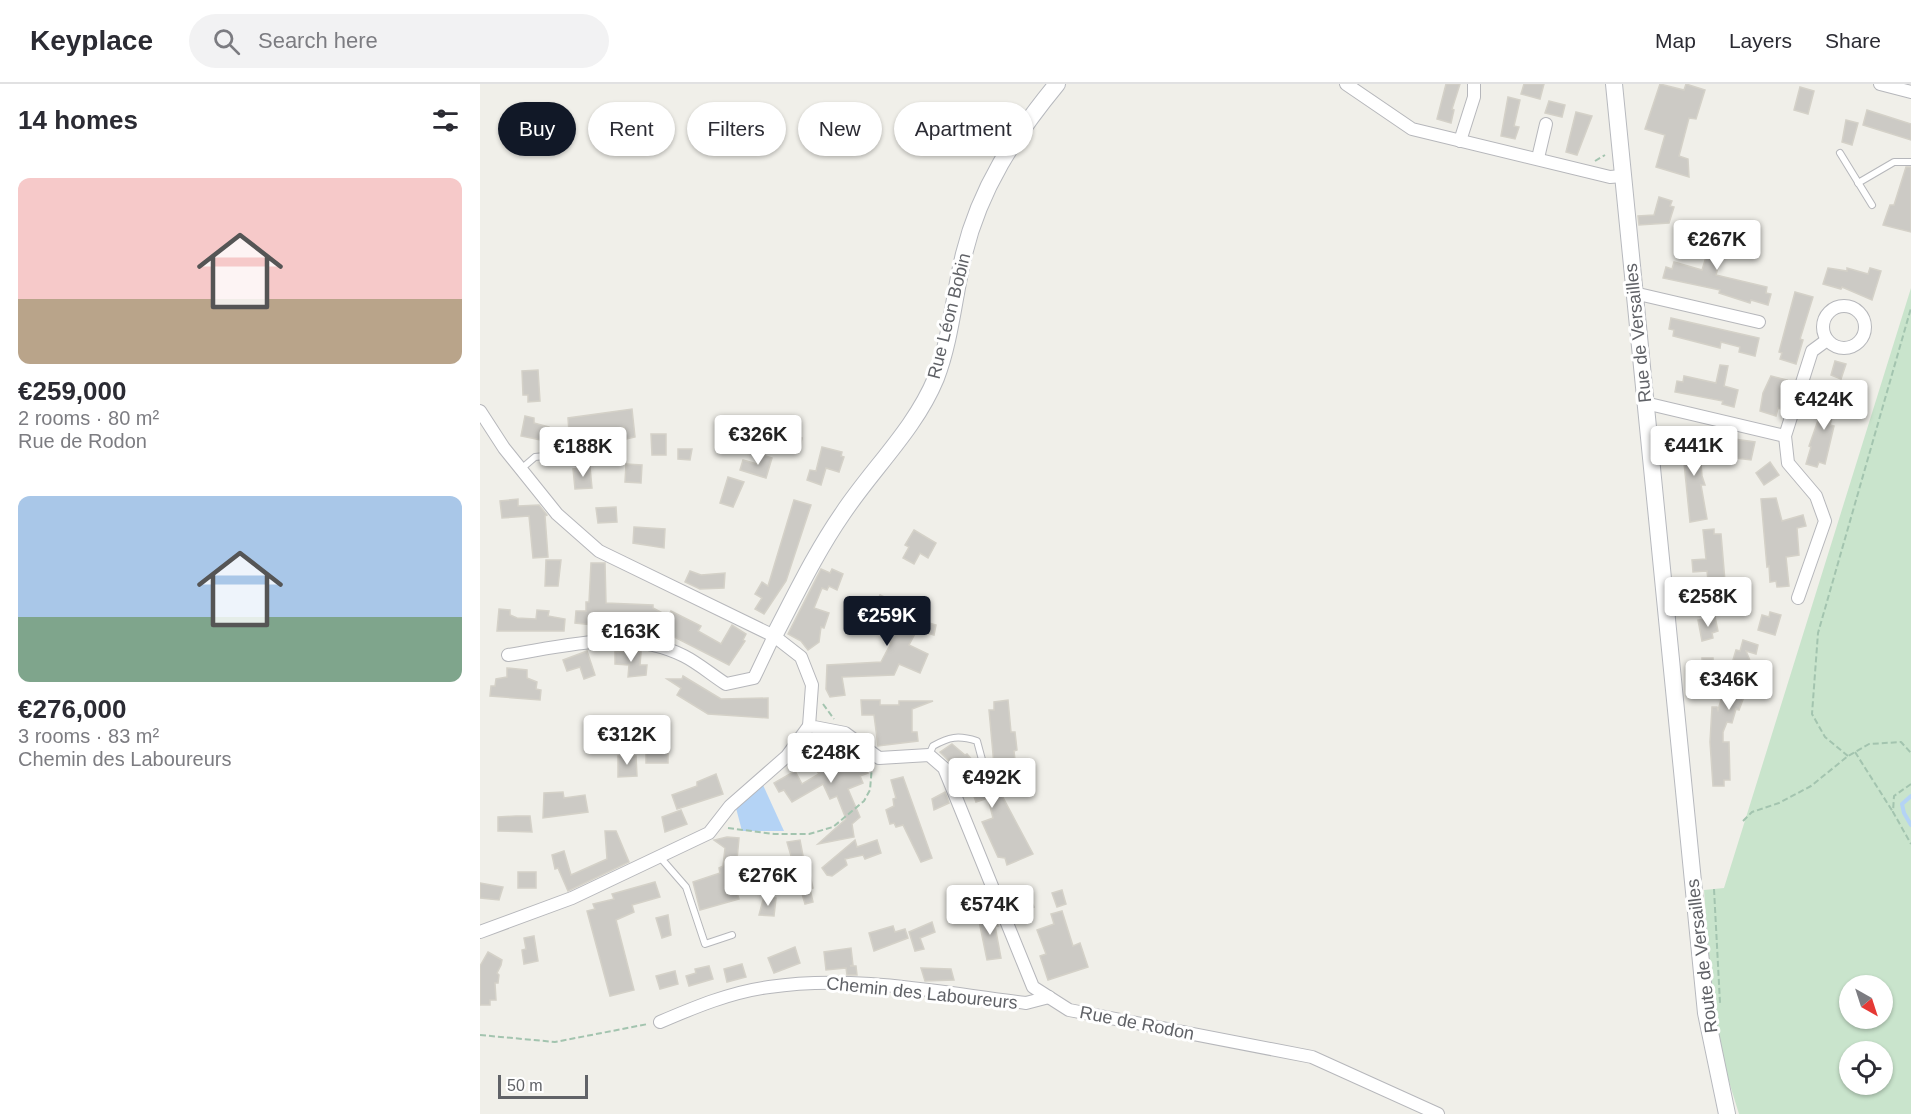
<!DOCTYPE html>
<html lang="en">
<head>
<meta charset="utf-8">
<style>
  :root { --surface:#fff; --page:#f2f2f3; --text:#2b2b33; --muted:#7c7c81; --line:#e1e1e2; --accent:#111827 }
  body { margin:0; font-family:Helvetica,sans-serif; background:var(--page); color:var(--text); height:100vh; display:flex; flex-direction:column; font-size:22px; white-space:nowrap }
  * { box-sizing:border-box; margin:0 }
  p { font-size:20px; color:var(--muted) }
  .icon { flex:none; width:33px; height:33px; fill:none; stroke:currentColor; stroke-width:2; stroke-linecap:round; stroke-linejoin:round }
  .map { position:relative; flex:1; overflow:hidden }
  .details { display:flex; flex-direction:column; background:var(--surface); width:480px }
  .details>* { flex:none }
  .guide { position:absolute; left:18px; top:18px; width:570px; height:54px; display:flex; gap:12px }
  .needle { width:39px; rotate:141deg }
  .buttons { position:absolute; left:1359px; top:891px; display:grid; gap:12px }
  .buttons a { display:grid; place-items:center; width:54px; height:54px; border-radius:50%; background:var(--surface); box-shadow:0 2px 4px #0004; font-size:30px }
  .scale { position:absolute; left:18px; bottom:15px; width:90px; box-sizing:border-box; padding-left:6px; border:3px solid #606267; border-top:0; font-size:16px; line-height:21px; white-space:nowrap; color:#606267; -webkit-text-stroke:4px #fff; paint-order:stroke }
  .price { position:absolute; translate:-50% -51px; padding:0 14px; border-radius:6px; background:#fff; color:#222; font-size:20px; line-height:39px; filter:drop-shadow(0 2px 3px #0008) }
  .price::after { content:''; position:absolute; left:50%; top:36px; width:18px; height:14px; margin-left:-9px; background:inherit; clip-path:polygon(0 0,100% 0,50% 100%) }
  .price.selected { background:var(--accent); color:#fff }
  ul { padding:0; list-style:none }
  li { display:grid; align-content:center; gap:12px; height:318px; padding:0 18px }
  li span { display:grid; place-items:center; height:186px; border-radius:12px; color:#555 }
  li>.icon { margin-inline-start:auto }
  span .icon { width:108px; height:108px; fill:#fffc; stroke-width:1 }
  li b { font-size:26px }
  h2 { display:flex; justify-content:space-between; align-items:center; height:72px; padding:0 18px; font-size:26px }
  .chip { padding:0 21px; border-radius:27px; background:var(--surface); box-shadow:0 2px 4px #0004; font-size:21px; line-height:54px }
  .chip.selected { background:var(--accent); color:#fff }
  header { display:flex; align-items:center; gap:36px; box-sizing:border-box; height:84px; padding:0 30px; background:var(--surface); border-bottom:2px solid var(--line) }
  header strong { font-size:28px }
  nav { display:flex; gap:33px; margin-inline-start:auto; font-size:21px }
  .search { width:420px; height:54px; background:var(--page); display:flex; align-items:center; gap:15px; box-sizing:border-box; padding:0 21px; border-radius:33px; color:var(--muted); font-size:22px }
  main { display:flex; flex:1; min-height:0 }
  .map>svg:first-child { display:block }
</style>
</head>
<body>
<header>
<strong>Keyplace</strong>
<div class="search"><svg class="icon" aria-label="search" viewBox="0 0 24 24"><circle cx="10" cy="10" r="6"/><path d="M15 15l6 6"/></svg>Search here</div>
<nav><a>Map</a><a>Layers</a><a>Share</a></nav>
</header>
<main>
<section class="details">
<h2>14 homes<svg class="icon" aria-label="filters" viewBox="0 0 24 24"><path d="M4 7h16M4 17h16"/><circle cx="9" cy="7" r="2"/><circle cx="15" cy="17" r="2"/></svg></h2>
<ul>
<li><span style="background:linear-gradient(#f6c9c9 65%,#b9a48a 0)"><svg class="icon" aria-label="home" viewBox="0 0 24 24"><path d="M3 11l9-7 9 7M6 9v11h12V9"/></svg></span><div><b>€259,000</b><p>2 rooms · 80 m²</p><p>Rue de Rodon</p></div></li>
<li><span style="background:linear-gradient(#a9c7e8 65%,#7fa58c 0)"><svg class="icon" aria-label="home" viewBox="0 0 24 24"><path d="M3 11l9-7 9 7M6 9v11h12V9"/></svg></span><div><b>€276,000</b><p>3 rooms · 83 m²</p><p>Chemin des Laboureurs</p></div></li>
</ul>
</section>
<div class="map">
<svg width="1431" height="1030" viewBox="0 0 1431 1030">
  <rect width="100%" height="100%" fill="#f0efe9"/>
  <!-- green -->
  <path fill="#c9e4cc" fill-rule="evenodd" d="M1431,204V1030H1259L1235,952L1224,806L1244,804ZM1370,902H1402V934H1370ZM1370,968H1402V1000H1370Z"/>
  <!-- water -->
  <path fill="#b4d3f5" d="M283,701L304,747H262L256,724Z"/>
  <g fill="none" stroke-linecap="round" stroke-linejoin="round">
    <!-- stream -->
    <path stroke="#b4d3f5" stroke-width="4" d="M1431,712L1422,720L1424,729L1431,741"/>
  </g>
  <!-- building -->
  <g fill="#cccac5" stroke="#d4d1c8" stroke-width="1.5">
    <path d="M966,0H980L972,25L974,26L971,39L957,35Z"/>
    <path d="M1044,0H1064L1060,15L1041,10Z"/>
    <path d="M1180,0L1204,6L1206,0L1225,6L1216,35L1209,34L1199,72L1208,75L1209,93L1176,83L1185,51L1165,45Z"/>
    <path d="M1320,3L1334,7L1328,30L1314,26Z"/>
    <path d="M1028,13L1040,16L1034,42L1039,43L1035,55L1021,52Z"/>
    <path d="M1069,17L1085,21L1082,33L1065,29Z"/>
    <path d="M1387,26L1431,40V56L1383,41Z"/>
    <path d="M1096,28L1112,32L1097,71L1086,68Z"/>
    <path d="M1366,36L1378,39L1372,61L1362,58Z"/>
    <path d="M1426,83H1431V148L1403,141L1410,121H1414Z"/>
    <path d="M1179,113L1192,117L1190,122L1194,123L1189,139L1159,141L1158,132L1174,131Z"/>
    <path d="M1225,137L1252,149L1244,173L1241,172L1236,191L1287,203L1286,209L1291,210L1288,221L1271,216L1270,219L1239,209L1240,206L1183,194L1186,183L1192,185L1194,178L1222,186L1231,157L1220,153Z"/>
    <path d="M1348,184L1367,187V184L1388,190L1390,184L1401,187L1392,216L1362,203L1361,205L1343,200Z"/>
    <path d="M1315,208L1333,213L1320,255L1323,256L1316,280L1300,275L1302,269L1299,268Z"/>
    <path d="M1191,234L1279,254L1275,272L1259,268L1260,263L1241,258L1240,264L1193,252L1194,246L1189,245Z"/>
    <path d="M1355,277L1366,280L1361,295L1351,291Z"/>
    <path d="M1240,281L1248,282L1244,302L1258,306L1254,323L1242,320L1243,317L1195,308L1197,297L1203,298L1204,292L1236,299Z"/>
    <path d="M58,286L60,317L48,318V311H43L42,287Z"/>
    <path d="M1291,292L1307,296L1304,303L1308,305L1301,325L1298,324L1296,332L1280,327L1283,309Z"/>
    <path d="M1348,308L1363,313L1364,316L1361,325L1355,323L1350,341L1354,342L1345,380L1339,378L1337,383L1326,380L1331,363L1329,362Z"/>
    <path d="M152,325L155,353L146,355L144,343L100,350V348L89,349L88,334Z"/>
    <path d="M45,332L54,334V339L69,343L66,357L41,352Z"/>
    <path d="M1212,348L1213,353H1219L1222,392L1225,401H1221L1227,435L1210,438L1201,349Z"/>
    <path d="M171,350H186V371H172Z"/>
    <path d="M310,351L322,354L319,367L307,363Z"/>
    <path d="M1247,354L1275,358L1271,376L1248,373L1249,367L1244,365Z"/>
    <path d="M342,363L362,368L361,372L364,373L359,388L346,384L341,401L327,396L330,386L336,387Z"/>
    <path d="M198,365H212L210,376L198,375Z"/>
    <path d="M280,370L292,374L286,394L260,386L263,376L277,380Z"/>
    <path d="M1290,378L1299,391L1284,401L1276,389Z"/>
    <path d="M146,380L162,381L161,399L145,398Z"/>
    <path d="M110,383L112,404L95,405L93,385Z"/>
    <path d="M248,393L264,398L253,423L240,419Z"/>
    <path d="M1296,414L1302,437L1323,431L1326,442L1317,444L1319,471L1306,473L1309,502L1297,503L1296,497L1290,498L1289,482L1287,483L1281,415Z"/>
    <path d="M38,415V422L59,421L67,431L65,432L68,473L53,474L49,432L22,434L20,417Z"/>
    <path d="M314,416L331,421L306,497L284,530L275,525L282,514L275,510L282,498L288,502Z"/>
    <path d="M136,423L137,438L118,439L116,424Z"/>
    <path d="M154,443L185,445L184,464L153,459Z"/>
    <path d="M1234,445V450H1241L1246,509H1241V515L1230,516L1227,487L1213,488L1212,476L1226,475L1223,446Z"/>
    <path d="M434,446L456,459L448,474L440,469L434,480L423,474L429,463L425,461Z"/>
    <path d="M66,476H81L78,502H65Z"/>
    <path d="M111,479H125L126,519L173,521V524L188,532L191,527L221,542L218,547L241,560L252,541L266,550L263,556L265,557L249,581L171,541L124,542L95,539L96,527H106V518H109Z"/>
    <path d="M341,485L350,489L352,485L363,490L357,506L349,502L347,506L342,504L334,524L349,529L344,544L341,543L339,558L328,566L321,557L308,550Z"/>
    <path d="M210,487L221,491L245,489L244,504L220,505L205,498Z"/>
    <path d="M400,511L434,527L437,521L447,526L442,537L456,541L454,551L437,546L429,561L448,570L440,589L419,580L414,591L362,593L365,611L350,613L346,605L347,581L401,578L411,559L406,557L415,538L392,527Z"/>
    <path d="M19,525L30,526V531L37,534L56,535L57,526L69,527L68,532L85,535L84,547H17Z"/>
    <path d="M1290,528L1301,531L1295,551L1278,546L1282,531L1289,533Z"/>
    <path d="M1235,533L1238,547L1232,549L1233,554L1222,557L1218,536Z"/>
    <path d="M1263,556L1278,561L1276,570L1266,567L1274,586L1259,626L1256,625L1252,639L1247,638L1243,648V658H1249L1250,696H1244V702H1233L1230,658L1232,623H1237L1238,626L1256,566L1260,567Z"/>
    <path d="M107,567L115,591L104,595L100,583L87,587L83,576Z"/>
    <path d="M148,567L161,568L160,581H167L166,591L148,593L149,581L135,580V568Z"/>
    <path d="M1222,574H1233L1234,585L1222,586Z"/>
    <path d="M27,584L47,586V594L57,598L56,605L61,606L60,616L10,612L11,602H15L16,595L27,593Z"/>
    <path d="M203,592L241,615L288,614V634L228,630L197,611L201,604L187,595H202Z"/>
    <path d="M381,616H400V621H419V617H453L432,625V648H437L438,657L398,662L394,631H382Z"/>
    <path d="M528,616L531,648H535L537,666L534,667L537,693L524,694L514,681L509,626H514V618Z"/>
    <path d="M345,654L351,668L367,661L379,672L388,689L380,692L383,699L368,705L380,733L372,740L374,753L338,760L366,735L357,712L350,715L343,700L312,718L304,706L299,708L294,699L315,687L322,700L339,690L337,687L343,683L333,659Z"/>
    <path d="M472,660L485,671L487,670L519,706L553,770L527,781L525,774L518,773L502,738L513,734L508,714L496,718L484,684L479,687L460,668Z"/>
    <rect x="166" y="661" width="22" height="18"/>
    <path d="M138,672H156L157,692L138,693Z"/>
    <path d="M236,690L243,710L197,725L192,711L217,702V698Z"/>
    <path d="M423,693L452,774L441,778L423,741L416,743L414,739L410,740L406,726L414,722L413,715L416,714L411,696Z"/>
    <path d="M83,708L84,714L105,711L108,728L63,734L64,709Z"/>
    <path d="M465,708L469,719L454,726L452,715Z"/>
    <path d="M201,726L207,740L185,748L182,733Z"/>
    <path d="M36,732H50L52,748L18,747V733Z"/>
    <path d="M125,747H136L149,778L88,807L78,784L75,785L72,771L84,767L91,791L127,775Z"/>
    <path d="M247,753L259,754L256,787L260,799L261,805L256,806L259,815L220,826L213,798L240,789L239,784L243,782L245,764L234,756Z"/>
    <path d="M320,756L327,793L330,791L333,804L330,805L333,818L325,820L307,758Z"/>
    <path d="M375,756L377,763L397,756L401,769L385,775L383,771L365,775L367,781L352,792L347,791L342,784Z"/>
    <rect x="38" y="788" width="18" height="16"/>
    <path d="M175,798L180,813L152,821L154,828L136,836L154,906L130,912L107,827L115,825L113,820L134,815L132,810Z"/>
    <path d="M0,799L23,803L19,816L0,814Z"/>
    <path d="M582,806L586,820L577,823L572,809Z"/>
    <path d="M284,812L296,814L294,832L279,831Z"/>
    <path d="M549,812L554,823L544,827L539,815Z"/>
    <path d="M513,825L518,842H515L521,874L507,876L499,837L507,835L506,827Z"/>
    <path d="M582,827L593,862L600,859L608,883L568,896L560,872L566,870L557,846L574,840L571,830Z"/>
    <path d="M188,831L191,851L182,854L176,834Z"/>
    <path d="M452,838L455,848L440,854L444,865L435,867L429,848Z"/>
    <path d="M413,842L415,848L425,845L428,854L394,867L389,849Z"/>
    <path d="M54,852L58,877L44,880L42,866L46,865L44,854Z"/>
    <path d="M315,863L320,879L294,889L288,874Z"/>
    <path d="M371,864L373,881L370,882H376L377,891H367L366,884L346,886L344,868Z"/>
    <path d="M8,868L22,876L21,881L17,889L19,891L18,899H15L16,916H10V921H0V882Z"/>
    <path d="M262,880L266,893L247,898L244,885Z"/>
    <path d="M229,882L233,895L209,902L206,892L216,889L215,885Z"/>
    <path d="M441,884L471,885L474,896L445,897Z"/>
    <path d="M195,887L198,900L180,905L176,892Z"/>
  </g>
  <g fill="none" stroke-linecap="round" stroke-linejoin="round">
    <!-- lane casing -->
    <g stroke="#b6b7bb" stroke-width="8">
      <g id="lane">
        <path d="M1360,69L1392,121"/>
        <path d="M1378,99L1414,78H1431"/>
        <path d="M41,385L55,373L121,366"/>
        <path d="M449,671L453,662C469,653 478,651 497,657L504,683"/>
        <path d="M179,772L206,803L225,860L252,851"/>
      </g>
    </g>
    <!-- street casing -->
    <g stroke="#b6b7bb" stroke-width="14">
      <g id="street">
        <path d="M866,0L932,45L1130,93L1142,92"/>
        <path d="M1400,0L1431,8"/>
        <path d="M980,57L994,13V0"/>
        <path d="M1058,74L1066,40"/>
        <path d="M1154,209L1279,238"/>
        <circle cx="1364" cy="243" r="21"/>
        <path d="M1165,319L1305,352"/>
        <path d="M0,327L24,364L77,430L119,467L294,552L321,573L332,601L329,642L365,649L399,674L449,671L464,684L553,903L589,926L832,973L958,1030"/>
        <path d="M1318,514L1345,437L1336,412L1308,379L1305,352L1332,267L1347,256"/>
        <path d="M28,571C85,562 149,544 204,572C218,579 232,591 246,600L274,594L294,552"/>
        <path d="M0,848L92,814L229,749L250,722L307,672L329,642"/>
        <path d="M180,938C215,923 251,908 289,903C374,890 462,909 546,919L569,913"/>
      </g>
    </g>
    <!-- secondary casing -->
    <g stroke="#b7b9be" stroke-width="18">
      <g id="secondary">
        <path d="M1134,0L1226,929L1247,1030"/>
        <path d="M294,552C316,510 336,468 363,429C393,384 435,345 456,294C471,255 474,210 484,170C500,104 535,51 577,0"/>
      </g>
    </g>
    <!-- path -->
    <g stroke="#a3c4af" stroke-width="2" stroke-dasharray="6 3" stroke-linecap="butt">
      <path d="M1115,77L1125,71"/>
      <path d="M343,620L354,635"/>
      <path d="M1375,668L1413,728"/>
      <path d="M1368,672L1345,653L1332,630L1338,549L1431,224"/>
      <path d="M1431,700L1414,712L1413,728L1431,760"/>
      <path d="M1263,737L1272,728L1299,719L1331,702L1368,672L1389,660L1421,658L1431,669"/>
      <path d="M248,744L294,750H329L353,743L384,717L390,706L392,682"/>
      <path d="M1234,805L1240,919"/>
      <path d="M0,951L75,958L168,940"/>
    </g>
    <!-- lane -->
    <use href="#lane" stroke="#fff" stroke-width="6"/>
    <!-- street -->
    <use href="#street" stroke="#fff" stroke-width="12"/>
    <!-- secondary -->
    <use href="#secondary" stroke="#fff" stroke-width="16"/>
  </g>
  <g text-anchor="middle" stroke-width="6" stroke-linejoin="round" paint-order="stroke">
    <!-- street labels -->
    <g font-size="18" fill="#606267" stroke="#fff">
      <text transform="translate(469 232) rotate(-76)" y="6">Rue Léon Bobin</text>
      <text transform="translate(1158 249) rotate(-96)" y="6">Rue de Versailles</text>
      <text transform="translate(1222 872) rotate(-97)" y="6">Route de Versailles</text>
      <text transform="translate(442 909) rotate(6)" y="6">Chemin des Laboureurs</text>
      <text transform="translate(657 939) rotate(11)" y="6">Rue de Rodon</text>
    </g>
  </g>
</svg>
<div class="buttons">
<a><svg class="needle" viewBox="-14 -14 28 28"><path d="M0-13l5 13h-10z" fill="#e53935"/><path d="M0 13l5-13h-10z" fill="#7c7c81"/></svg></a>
<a><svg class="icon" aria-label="locate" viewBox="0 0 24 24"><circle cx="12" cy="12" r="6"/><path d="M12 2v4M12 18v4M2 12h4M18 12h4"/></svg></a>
</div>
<div class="scale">50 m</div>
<b class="price" style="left:1237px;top:187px">€267K</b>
<b class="price" style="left:1344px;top:347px">€424K</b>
<b class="price" style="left:278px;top:382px">€326K</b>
<b class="price" style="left:1214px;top:393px">€441K</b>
<b class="price" style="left:103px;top:394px">€188K</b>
<b class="price" style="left:1228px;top:544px">€258K</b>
<b class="price selected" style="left:407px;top:563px">€259K</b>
<b class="price" style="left:151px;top:579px">€163K</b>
<b class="price" style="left:1249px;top:627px">€346K</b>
<b class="price" style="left:147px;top:682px">€312K</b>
<b class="price" style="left:351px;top:700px">€248K</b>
<b class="price" style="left:512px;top:725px">€492K</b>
<b class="price" style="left:288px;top:823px">€276K</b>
<b class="price" style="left:510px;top:852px">€574K</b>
<div class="guide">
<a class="chip selected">Buy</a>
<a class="chip">Rent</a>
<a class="chip">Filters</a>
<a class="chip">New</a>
<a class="chip">Apartment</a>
</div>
</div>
</main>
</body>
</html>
